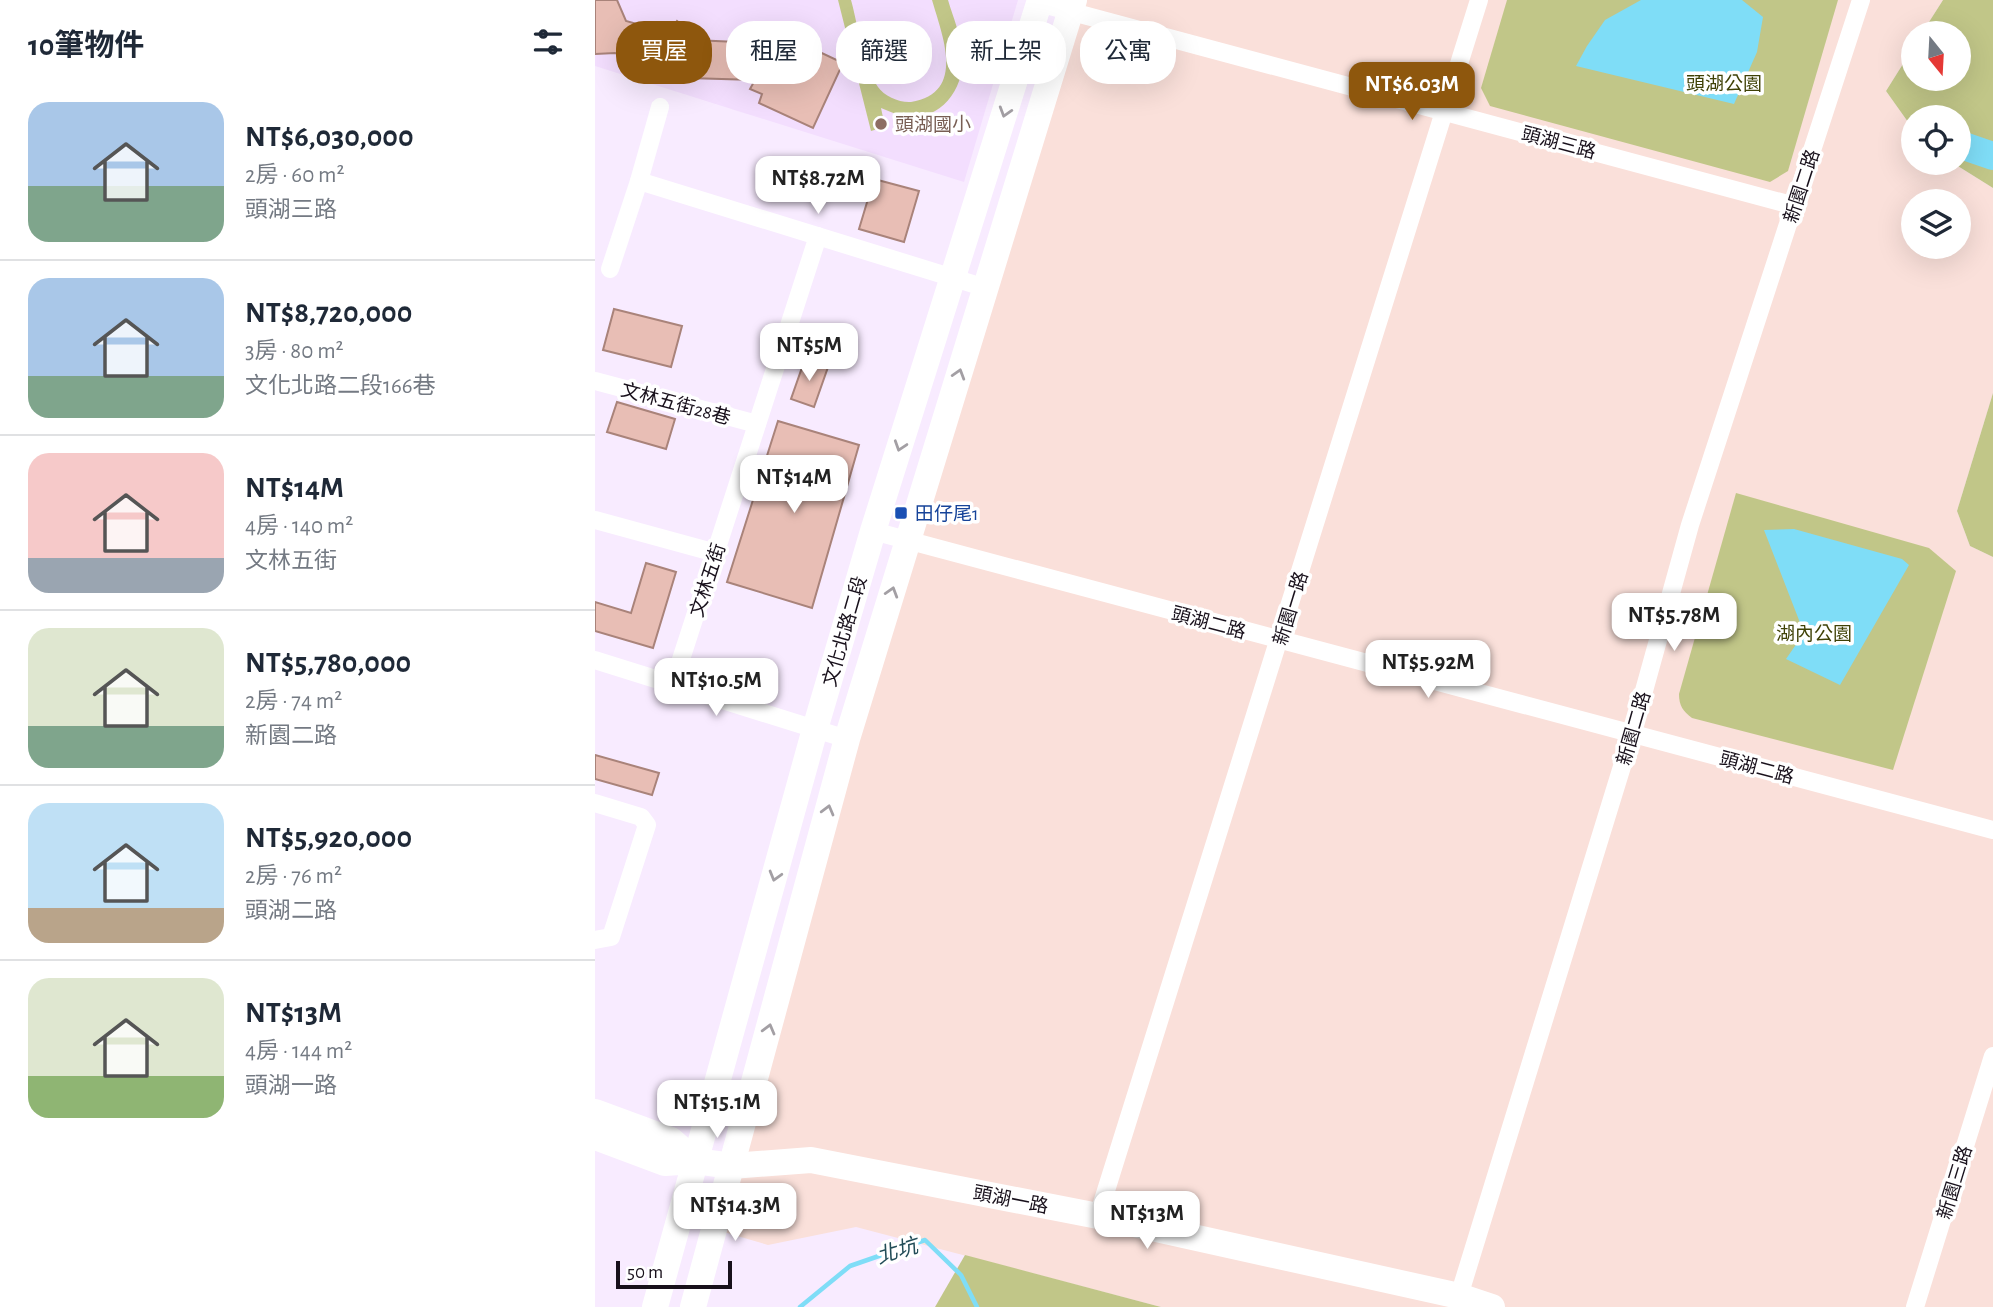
<!DOCTYPE html>
<html lang="zh-TW">
<head>
<meta charset="utf-8">
<style>
  :root { --surface:#fff; --page:#f2f2f3; --text:#1f2937; --muted:#747a83; --line:#e0e1e3; --accent:#8e570d }
  body { margin:0; font-family:"Alegreya Sans","Noto Sans TC",sans-serif; background:var(--page); color:var(--text); height:100vh; display:flex; flex-direction:column; font-size:26px; white-space:nowrap }
  * { box-sizing:border-box; margin:0 }
  p { font-size:23px; color:var(--muted) }
  .icon { flex:none; width:38px; height:38px; fill:none; stroke:currentColor; stroke-width:2; stroke-linecap:round; stroke-linejoin:round }
  .map { position:relative; flex:1; overflow:hidden }
  .details { display:flex; flex-direction:column; background:var(--surface); width:595px }
  .details>* { flex:none }
  .guide { position:absolute; left:21px; top:21px; width:665px; height:63px; display:flex; gap:14px }
  .needle { width:46px; rotate:162deg }
  .tools { position:absolute; left:1306px; top:21px; display:grid; gap:14px }
  .tools a { display:grid; place-items:center; width:70px; height:70px; border-radius:50%; background:var(--surface); box-shadow:0 7px 28px #0002; font-size:35px }
  .scale { position:absolute; left:21px; bottom:18px; width:116px; box-sizing:border-box; padding-left:7px; border:4px solid #18101b; border-top:0; font-size:19px; line-height:24px; white-space:nowrap; color:#18101b; -webkit-text-stroke:5px #fff; paint-order:stroke }
  .price { position:absolute; translate:-50% -60px; padding:0 16px; border-radius:14px; background:#fff; color:#222; font-size:23px; line-height:46px; filter:drop-shadow(0 2px 4px #0008) }
  .price::after { content:''; position:absolute; left:50%; top:42px; width:21px; height:16px; margin-left:-10px; background:inherit; clip-path:polygon(0 0,100% 0,50% 100%) }
  .price.selected { background:var(--accent); color:#fff }
  ul { padding:0; list-style:none }
  li { display:flex; align-items:center; gap:21px; height:175px; padding:0 28px }
  li+li { border-top:2px solid var(--line) }
  li span { display:grid; place-items:center; flex:none; width:196px; height:140px; border-radius:21px; color:#555 }
  li>.icon { margin-inline-start:auto }
  span .icon { width:84px; height:84px; fill:#fffc; stroke-width:1 }
  li b { font-size:30px }
  h2 { display:flex; justify-content:space-between; align-items:center; height:84px; padding:0 28px; font-size:30px }
  .chip { padding:0 24px; border-radius:28px; background:var(--surface); box-shadow:0 7px 28px #0002; font-size:24px; line-height:63px }
  .chip.selected { background:var(--accent); color:#fff }
  main { display:flex; flex:1; min-height:0 }
  .map>svg:first-child { display:block }
</style>
</head>
<body>
<main>
<section class="details">
<h2>10筆物件<svg class="icon" aria-label="filters" viewBox="0 0 24 24"><path d="M4 7h16M4 17h16"/><circle cx="9" cy="7" r="2"/><circle cx="15" cy="17" r="2"/></svg></h2>
<ul>
<li><span style="background:linear-gradient(#a9c7e8 60%,#7fa58c 0)"><svg class="icon" aria-label="home" viewBox="0 0 24 24"><path d="M3 11l9-7 9 7M6 9v11h12V9"/></svg></span><div><b>NT$6,030,000</b><p>2房 · 60 m²</p><p>頭湖三路</p></div></li>
<li><span style="background:linear-gradient(#a9c7e8 70%,#7fa58c 0)"><svg class="icon" aria-label="home" viewBox="0 0 24 24"><path d="M3 11l9-7 9 7M6 9v11h12V9"/></svg></span><div><b>NT$8,720,000</b><p>3房 · 80 m²</p><p>文化北路二段166巷</p></div></li>
<li><span style="background:linear-gradient(#f6c9c9 75%,#9aa5b1 0)"><svg class="icon" aria-label="home" viewBox="0 0 24 24"><path d="M3 11l9-7 9 7M6 9v11h12V9"/></svg></span><div><b>NT$14M</b><p>4房 · 140 m²</p><p>文林五街</p></div></li>
<li><span style="background:linear-gradient(#dfe7d0 70%,#7fa58c 0)"><svg class="icon" aria-label="home" viewBox="0 0 24 24"><path d="M3 11l9-7 9 7M6 9v11h12V9"/></svg></span><div><b>NT$5,780,000</b><p>2房 · 74 m²</p><p>新園二路</p></div></li>
<li><span style="background:linear-gradient(#bfe0f5 75%,#b9a48a 0)"><svg class="icon" aria-label="home" viewBox="0 0 24 24"><path d="M3 11l9-7 9 7M6 9v11h12V9"/></svg></span><div><b>NT$5,920,000</b><p>2房 · 76 m²</p><p>頭湖二路</p></div></li>
<li><span style="background:linear-gradient(#dfe7d0 70%,#8fb573 0)"><svg class="icon" aria-label="home" viewBox="0 0 24 24"><path d="M3 11l9-7 9 7M6 9v11h12V9"/></svg></span><div><b>NT$13M</b><p>4房 · 144 m²</p><p>頭湖一路</p></div></li>
</ul>
</section>
<div class="map">
<svg width="1398" height="1307" viewBox="0 0 1398 1307">
  <rect width="100%" height="100%" fill="#f8ebff"/>
  <!-- built -->
  <path fill="#f3defe" d="M0,0H423L369,182L0,66Z"/>
  <!-- industrial -->
  <path fill="#fae0da" fill-rule="evenodd" d="M488,0H1348L1327,33H1318V48L1291,91L1318,129V163H1358L1398,188V393L1362,511L1375,546L1398,557V1307H566L261,1227L173,1245L115,1228ZM1318,201H1363V247H1318Z"/>
  <!-- green -->
  <g fill="#c1c688">
    <path d="M243,0H256C263,25 268,66 283,87C289,96 305,103 316,102C372,93 347,35 337,0H353C358,17 366,35 367,53C371,83 351,117 317,117C305,117 296,112 286,108L290,127L276,131Z"/>
    <path d="M912,0H1243L1193,171L1175,182L895,106L886,88Z"/>
    <path d="M1348,0H1398V188L1358,163H1363V117H1318V129L1291,91L1318,48V79H1363V33H1327Z"/>
    <path d="M1398,393V557L1375,546L1362,511Z"/>
    <path d="M1141,493L1334,548L1361,571L1298,770L1097,718C1088,711 1084,706 1084,694Z"/>
    <path d="M370,1255L566,1307H340Z"/>
  </g>
  <!-- water -->
  <g fill="#7fddf7">
    <path d="M1046,0H1147L1168,17L1162,52L1139,104L981,66L992,46L1010,20Z"/>
    <path d="M1199,529L1307,559L1314,565L1245,685L1191,659L1209,633L1169,530Z"/>
  </g>
  <g fill="none" stroke-linecap="round" stroke-linejoin="round">
    <!-- stream -->
    <path stroke="#7fddf7" stroke-width="4.5" d="M205,1307L255,1266L330,1240L366,1275L382,1307"/>
    <!-- river -->
    <path stroke="#7fddf7" stroke-width="28" d="M1363,144L1398,156"/>
  </g>
  <!-- building -->
  <g fill="#e8beb5" stroke="#a9837a" stroke-width="2">
    <path d="M0,0H22L31,21L74,33L82,21L98,34V40L166,43L177,39L188,46L193,37L248,63L218,128L164,103L167,94L155,89L160,80L93,78V72L74,73L75,69L62,71L63,68L20,53L0,54Z"/>
    <path d="M279,179L324,191L309,242L264,229Z"/>
    <path d="M19,309L87,326L76,367L8,350Z"/>
    <path d="M210,359L233,367L219,407L196,399Z"/>
    <path d="M22,402L80,419L71,449L12,432Z"/>
    <path d="M183,421L264,445L217,608L132,582Z"/>
    <path d="M51,563L81,572L58,648L0,631V602L36,613Z"/>
    <path d="M0,755L64,773L57,795L0,779Z"/>
  </g>
  <g fill="none" stroke-linecap="round" stroke-linejoin="round">
    <!-- street -->
    <g stroke="#fff" stroke-width="18">
      <path d="M444,3L1200,206"/>
      <path d="M44,181L391,288"/>
      <path d="M15,269L44,181L65,107"/>
      <path d="M0,381L162,424"/>
      <path d="M0,520L121,553"/>
      <path d="M278,531L1398,830"/>
      <path d="M0,660L252,739"/>
      <path d="M78,684L223,236"/>
      <path d="M0,803L46,817L52,825L16,937L0,940"/>
      <path d="M503,1216L884,0"/>
      <path d="M864,1296L1037,734L1095,525L1266,0"/>
      <path d="M1320,1307L1398,1056"/>
    </g>
    <!-- secondary -->
    <g stroke="#fff" stroke-width="26">
      <path d="M0,1112L76,1140L100,1161"/>
      <path d="M0,1137L70,1163L100,1161L137,1166L216,1160L503,1216L864,1296L897,1307"/>
      <path d="M60,1307L220,729L278,531L445,0"/>
      <path d="M98,1307L252,739L479,0"/>
    </g>
  </g>
  <!-- one-way arrows -->
  <defs><path id="oneway-chevron" d="M-2-3.5L2.5 0L-2 3.5" fill="none" stroke-width="1.6" stroke-linecap="round" stroke-linejoin="round" transform="scale(1.75)"/></defs>
  <g stroke="#a39fa4">
    <use href="#oneway-chevron" transform="translate(410 112) rotate(107)"/>
    <use href="#oneway-chevron" transform="translate(364 374) rotate(-73)"/>
    <use href="#oneway-chevron" transform="translate(305 446) rotate(108)"/>
    <use href="#oneway-chevron" transform="translate(297 592) rotate(-73)"/>
    <use href="#oneway-chevron" transform="translate(233 810) rotate(-75)"/>
    <use href="#oneway-chevron" transform="translate(180 876) rotate(106)"/>
    <use href="#oneway-chevron" transform="translate(174 1029) rotate(-75)"/>
  </g>
  <!-- markers -->
  <circle fill="#8d6e63" stroke="#fff" stroke-width="2.5" cx="286" cy="124" r="7"/>
  <rect fill="#1a4fb4" stroke="#fff" stroke-width="2.5" x="299" y="506" width="14" height="14" rx="3.5"/>
  <g text-anchor="middle" stroke-width="7" stroke-linejoin="round" paint-order="stroke">
    <!-- park labels -->
    <g font-size="19" fill="#3f4106" stroke="#fff">
      <text x="1129" y="90">頭湖公園</text>
      <text x="1219" y="640">湖內公園</text>
    </g>
    <!-- education labels -->
    <g font-size="19" fill="#785e54" stroke="#fff" text-anchor="start">
      <text x="300" y="131">頭湖國小</text>
    </g>
    <!-- street labels -->
    <g font-size="19" fill="#18101b" stroke="#fff">
      <text transform="translate(964 142) rotate(15)" y="7">頭湖三路</text>
      <text transform="translate(1206 186) rotate(-72)" y="7">新園二路</text>
      <text transform="translate(81 403) rotate(15)" y="7">文林五街28巷</text>
      <text transform="translate(112 580) rotate(-72)" y="7">文林五街</text>
      <text transform="translate(695 608) rotate(-73)" y="7">新園一路</text>
      <text transform="translate(614 622) rotate(15)" y="7">頭湖二路</text>
      <text transform="translate(249 631) rotate(-74)" y="7">文化北路二段</text>
      <text transform="translate(1038 728) rotate(-74)" y="7">新園二路</text>
      <text transform="translate(1162 767) rotate(15)" y="7">頭湖二路</text>
      <text transform="translate(1359 1182) rotate(-73)" y="7">新園三路</text>
      <text transform="translate(416 1199) rotate(11)" y="7">頭湖一路</text>
    </g>
    <!-- transit labels -->
    <g font-size="19" fill="#164399" stroke="#fff" text-anchor="start">
      <text x="320" y="520">田仔尾1</text>
    </g>
    <!-- water labels -->
    <g font-size="21" font-style="italic" fill="#234d58" stroke="#fff">
      <text transform="translate(302 1251) rotate(-17)" y="7">北坑</text>
    </g>
  </g>
</svg>
<div class="tools">
<a><svg class="needle" viewBox="-14 -14 28 28"><path d="M0-13l5 13h-10z" fill="#e53935"/><path d="M0 13l5-13h-10z" fill="#747a83"/></svg></a>
<a><svg class="icon" aria-label="locate" viewBox="0 0 24 24"><circle cx="12" cy="12" r="6"/><path d="M12 2v4M12 18v4M2 12h4M18 12h4"/></svg></a>
<a><svg class="icon" aria-label="layers" viewBox="0 0 24 24"><path d="M12 4l9 5-9 5-9-5zM3 14l9 5 9-5"/></svg></a>
</div>
<div class="scale">50 m</div>
<b class="price selected" style="left:817px;top:122px">NT$6.03M</b>
<b class="price" style="left:223px;top:216px">NT$8.72M</b>
<b class="price" style="left:214px;top:383px">NT$5M</b>
<b class="price" style="left:199px;top:515px">NT$14M</b>
<b class="price" style="left:1079px;top:653px">NT$5.78M</b>
<b class="price" style="left:833px;top:700px">NT$5.92M</b>
<b class="price" style="left:121px;top:718px">NT$10.5M</b>
<b class="price" style="left:122px;top:1140px">NT$15.1M</b>
<b class="price" style="left:140px;top:1243px">NT$14.3M</b>
<b class="price" style="left:552px;top:1251px">NT$13M</b>
<div class="guide">
<a class="chip selected">買屋</a>
<a class="chip">租屋</a>
<a class="chip">篩選</a>
<a class="chip">新上架</a>
<a class="chip">公寓</a>
</div>
</div>
</main>
</body>
</html>
